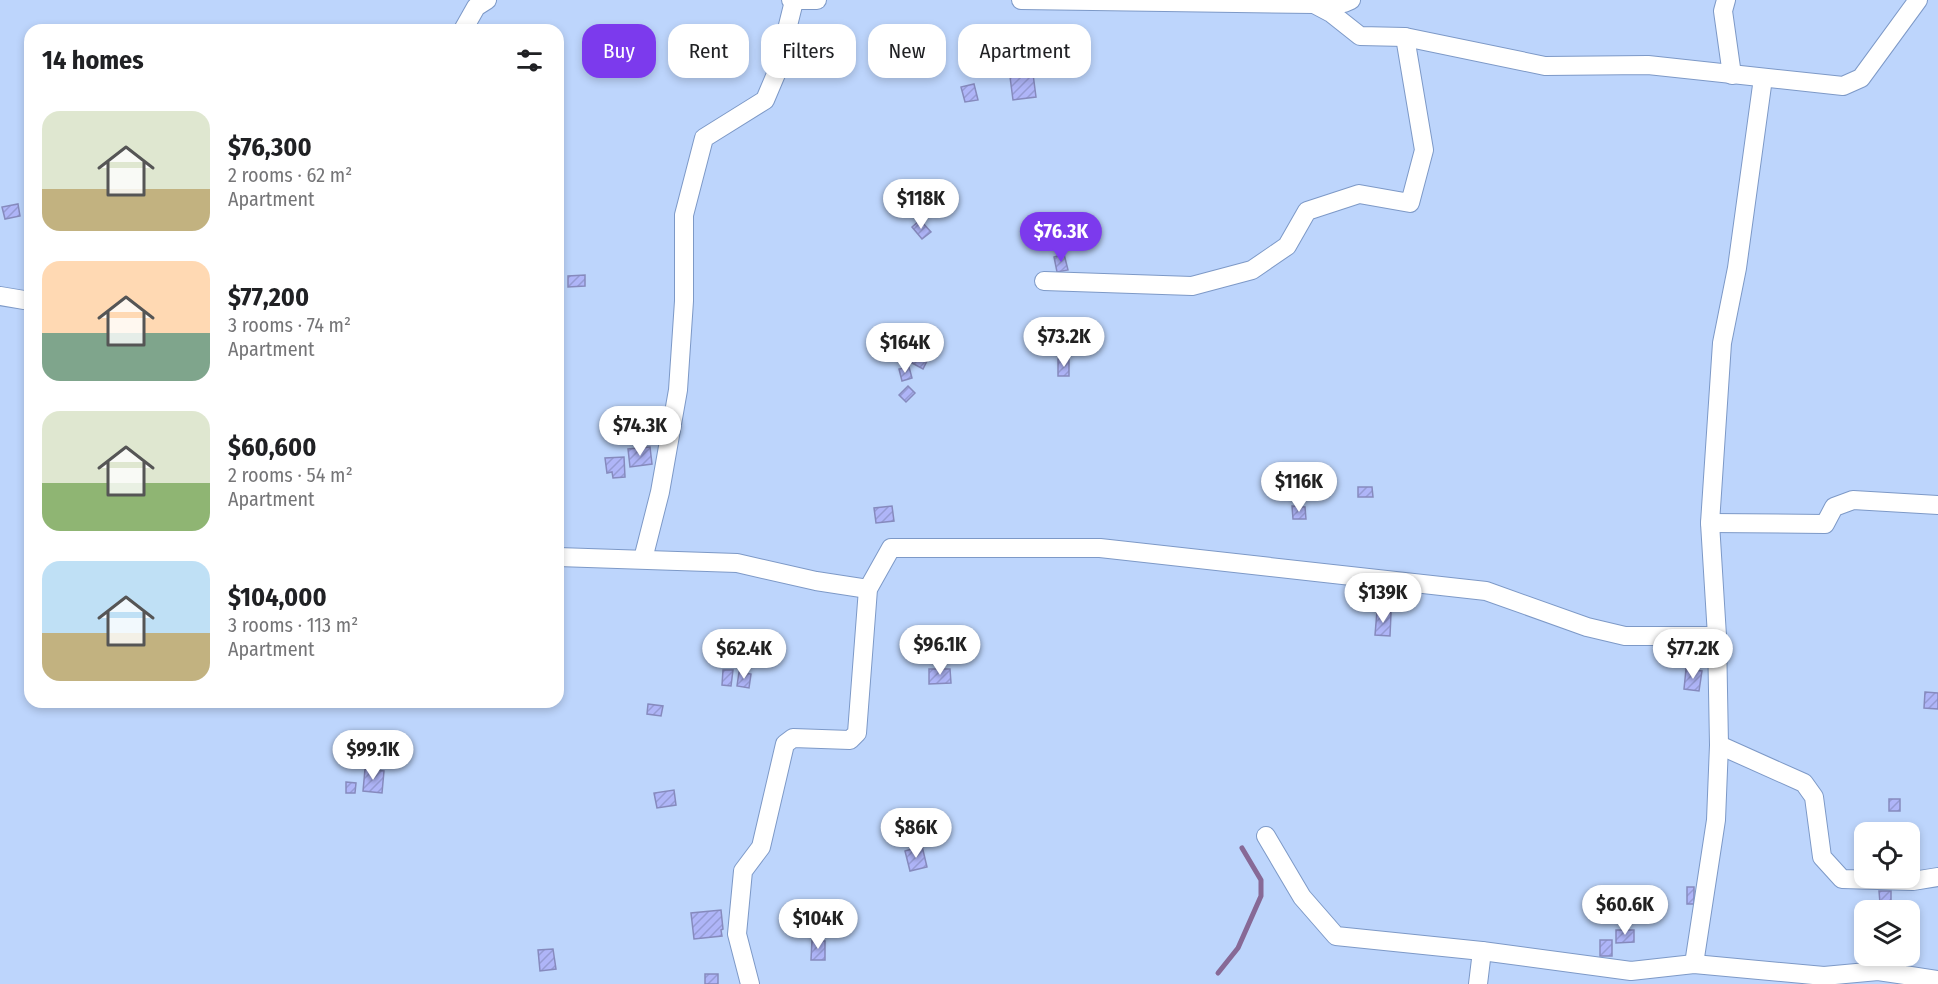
<!DOCTYPE html>
<html lang="en">
<head>
<meta charset="utf-8">
<style>
  :root { --surface:#fff; --page:#f2f2f2; --text:#202124; --muted:#757577; --accent:#7c3aed }
  body { margin:0; font-family:"Fira Sans Condensed",sans-serif; background:var(--page); color:var(--text); height:100vh; display:flex; flex-direction:column; font-size:22px; white-space:nowrap }
  * { box-sizing:border-box; margin:0 }
  p { font-size:20px; color:var(--muted) }
  .icon { flex:none; width:33px; height:33px; fill:none; stroke:currentColor; stroke-width:2; stroke-linecap:round; stroke-linejoin:round }
  .map { position:relative; flex:1; overflow:hidden }
  .details { position:absolute; left:24px; top:24px; width:540px; height:684px; display:flex; flex-direction:column; background:var(--surface); border-radius:18px; box-shadow:0 3px 9px #0003 }
  .details>* { flex:none }
  .hud { position:absolute; left:582px; top:24px; width:570px; height:54px; display:flex; gap:12px }
  .fabs { position:absolute; left:1854px; top:822px; display:grid; gap:12px }
  .fabs a { display:grid; place-items:center; width:66px; height:66px; border-radius:12px; background:var(--surface); box-shadow:0 3px 9px #0003; font-size:30px }
  .price { position:absolute; translate:-50% -51px; padding:0 14px; border-radius:21px; background:#fff; color:#222; font-size:20px; line-height:39px; filter:drop-shadow(0 2px 3px #0008) }
  .price::after { content:''; position:absolute; left:50%; top:36px; width:18px; height:14px; margin-left:-9px; background:inherit; clip-path:polygon(0 0,100% 0,50% 100%) }
  .price.on { background:var(--accent); color:#fff }
  ul { padding:0; list-style:none }
  li { display:flex; align-items:center; gap:18px; height:150px; padding:0 18px }
  li span { display:grid; place-items:center; flex:none; width:168px; height:120px; border-radius:18px; color:#555 }
  li>.icon { margin-inline-start:auto }
  span .icon { width:72px; height:72px; fill:#fffc; stroke-width:1 }
  li b { font-size:26px }
  h2 { display:flex; justify-content:space-between; align-items:center; height:72px; padding:0 18px; font-size:26px }
  .tag { padding:0 21px; border-radius:18px; background:var(--surface); box-shadow:0 3px 9px #0003; font-size:21px; line-height:54px }
  .tag.on { background:var(--accent); color:#fff }
  .map>svg:first-child { display:block }
</style>
</head>
<body>
<div class="map">
<svg width="1938" height="984" viewBox="0 0 1938 984">
  <defs>
    <pattern id="building-hatch" width="6" height="6" patternUnits="userSpaceOnUse" patternTransform="scale(1.5)"><rect width="6" height="6" fill="#afb5f8"/><path d="M-1 1l2-2M0 6l6-6M5 7l2-2" fill="none" stroke="#959bd4"/></pattern>
  </defs>
  <rect width="100%" height="100%" fill="#bdd5fc"/>
  <g fill="none" stroke-linecap="round" stroke-linejoin="round">
    <!-- stream -->
    <path stroke="#876996" stroke-width="5" d="M1218,973L1238,948L1261,896V880L1242,848"/>
  </g>
  <!-- building -->
  <g fill="url(#building-hatch)" stroke="#868abd" stroke-width="1.5">
    <path d="M1032,66L1036,97L1013,100L1009,69Z"/>
    <path d="M974,84L978,100L965,102L961,87Z"/>
    <path d="M18,204L20,216L5,219L2,207Z"/>
    <path d="M920,220L931,232L922,239L912,227Z"/>
    <rect x="1067" y="223" width="11" height="9"/>
    <path d="M1064,254L1068,270L1057,272L1054,257Z"/>
    <path d="M585,275V286L568,287V276Z"/>
    <path d="M917,348L930,355L923,369L910,362Z"/>
    <rect x="1058" y="359" width="11" height="17"/>
    <path d="M909,367L912,378L902,381L899,369Z"/>
    <path d="M908,386L915,393L906,402L899,395Z"/>
    <path d="M650,447L652,464L630,467L628,449Z"/>
    <path d="M624,457L625,477L613,478L612,472L607,473L605,458Z"/>
    <path d="M1358,487H1372L1373,497H1358Z"/>
    <path d="M892,506L894,521L876,523L874,508Z"/>
    <path d="M1292,506L1305,507L1306,519H1293Z"/>
    <path d="M1377,611L1391,613L1390,636L1375,635Z"/>
    <path d="M929,669H950L951,683L929,684Z"/>
    <path d="M1686,669L1702,671L1699,691L1684,689Z"/>
    <path d="M723,670H733L731,686L722,685Z"/>
    <path d="M739,672L751,674L749,688L737,686Z"/>
    <path d="M1925,692L1938,693V709L1924,708Z"/>
    <path d="M648,704L663,706L661,716L647,714Z"/>
    <path d="M365,769L384,771L382,793L363,791Z"/>
    <path d="M346,782L356,783L355,793H346Z"/>
    <path d="M674,790L676,805L657,808L654,793Z"/>
    <rect x="1889" y="799" width="11" height="12"/>
    <rect x="1910" y="838" width="6" height="17"/>
    <path d="M922,846L927,867L910,871L905,851Z"/>
    <rect x="1687" y="887" width="7" height="17"/>
    <path d="M1879,891H1891V903H1880Z"/>
    <path d="M721,910L723,929L721,930L722,936L694,939L691,913Z"/>
    <path d="M1616,930H1634V942L1616,943Z"/>
    <path d="M812,940L825,941V960H811Z"/>
    <rect x="1600" y="940" width="12" height="16"/>
    <path d="M553,949L556,969L540,971L538,950Z"/>
    <rect x="705" y="974" width="13" height="10"/>
  </g>
  <g fill="none" stroke-linecap="round" stroke-linejoin="round">
    <!-- minor casing -->
    <g stroke="#7d99c7" stroke-width="20">
      <g id="minor">
        <path d="M791,0H817"/>
        <path d="M1021,0L1314,4L1331,13L1360,36L1405,37L1545,66L1648,65L1843,86L1861,78L1918,0"/>
        <path d="M1726,0L1723,11L1732,75"/>
        <path d="M1316,4L1344,3L1351,0"/>
        <path d="M463,30L476,7L487,0"/>
        <path d="M1044,281L1192,286L1252,270L1287,246L1307,211L1359,194L1410,203L1424,150L1405,37"/>
        <path d="M0,296L30,301"/>
        <path d="M1710,523L1825,524L1834,507L1853,500L1938,505"/>
        <path d="M558,557L737,563L816,581L868,589"/>
        <path d="M643,559L660,492L678,390L684,301V215L704,138L765,100L776,74L794,1"/>
        <path d="M1719,745L1804,783L1814,797L1822,857L1842,879L1913,881L1938,877"/>
        <path d="M1266,836L1302,897L1336,936L1482,951L1631,971L1694,964L1824,976L1878,971L1938,980"/>
        <path d="M1694,964L1716,820L1719,745L1717,636L1710,523L1722,343L1737,268L1763,78"/>
        <path d="M750,984L737,934L743,871L761,847L785,744L793,738L850,740L857,733L868,589L891,548H1100L1486,591L1587,627L1625,636H1717"/>
        <path d="M1478,984L1482,951"/>
      </g>
    </g>
    <!-- minor -->
    <use href="#minor" stroke="#fff" stroke-width="18"/>
  </g>
</svg>
<div class="fabs">
<a><svg class="icon" aria-label="locate" viewBox="0 0 24 24"><circle cx="12" cy="12" r="6"/><path d="M12 2v4M12 18v4M2 12h4M18 12h4"/></svg></a>
<a><svg class="icon" aria-label="layers" viewBox="0 0 24 24"><path d="M12 4l9 5-9 5-9-5zM3 14l9 5 9-5"/></svg></a>
</div>
<b class="price" style="left:921px;top:230px">$118K</b>
<b class="price on" style="left:1061px;top:263px">$76.3K</b>
<b class="price" style="left:1064px;top:368px">$73.2K</b>
<b class="price" style="left:905px;top:374px">$164K</b>
<b class="price" style="left:640px;top:457px">$74.3K</b>
<b class="price" style="left:1299px;top:513px">$116K</b>
<b class="price" style="left:1383px;top:624px">$139K</b>
<b class="price" style="left:940px;top:676px">$96.1K</b>
<b class="price" style="left:744px;top:680px">$62.4K</b>
<b class="price" style="left:1693px;top:680px">$77.2K</b>
<b class="price" style="left:373px;top:781px">$99.1K</b>
<b class="price" style="left:916px;top:859px">$86K</b>
<b class="price" style="left:1625px;top:936px">$60.6K</b>
<b class="price" style="left:818px;top:950px">$104K</b>
<div class="hud">
<a class="tag on">Buy</a>
<a class="tag">Rent</a>
<a class="tag">Filters</a>
<a class="tag">New</a>
<a class="tag">Apartment</a>
</div>
<section class="details">
<h2>14 homes<svg class="icon" aria-label="filters" viewBox="0 0 24 24"><path d="M4 7h16M4 17h16"/><circle cx="9" cy="7" r="2"/><circle cx="15" cy="17" r="2"/></svg></h2>
<ul>
<li><span style="background:linear-gradient(#dfe7d0 65%,#c2b280 0)"><svg class="icon" aria-label="home" viewBox="0 0 24 24"><path d="M3 11l9-7 9 7M6 9v11h12V9"/></svg></span><div><b>$76,300</b><p>2 rooms · 62 m²</p><p>Apartment</p></div></li>
<li><span style="background:linear-gradient(#ffd9b3 60%,#7fa58c 0)"><svg class="icon" aria-label="home" viewBox="0 0 24 24"><path d="M3 11l9-7 9 7M6 9v11h12V9"/></svg></span><div><b>$77,200</b><p>3 rooms · 74 m²</p><p>Apartment</p></div></li>
<li><span style="background:linear-gradient(#dfe7d0 60%,#8fb573 0)"><svg class="icon" aria-label="home" viewBox="0 0 24 24"><path d="M3 11l9-7 9 7M6 9v11h12V9"/></svg></span><div><b>$60,600</b><p>2 rooms · 54 m²</p><p>Apartment</p></div></li>
<li><span style="background:linear-gradient(#bfe0f5 60%,#c2b280 0)"><svg class="icon" aria-label="home" viewBox="0 0 24 24"><path d="M3 11l9-7 9 7M6 9v11h12V9"/></svg></span><div><b>$104,000</b><p>3 rooms · 113 m²</p><p>Apartment</p></div></li>
</ul>
</section>
</div>
</body>
</html>
